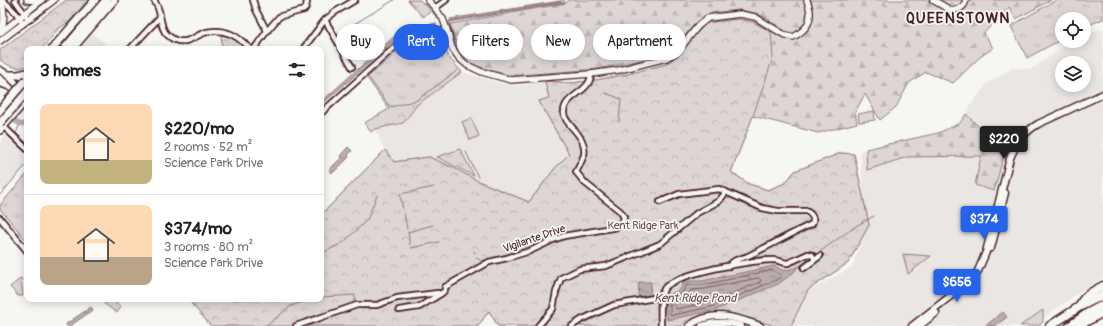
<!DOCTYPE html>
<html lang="en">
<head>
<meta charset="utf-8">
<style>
  :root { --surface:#fff; --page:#f6f6f6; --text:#202124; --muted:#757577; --line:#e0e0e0; --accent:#2563eb }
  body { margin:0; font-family:Pangolin,sans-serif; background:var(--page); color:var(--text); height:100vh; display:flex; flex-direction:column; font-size:15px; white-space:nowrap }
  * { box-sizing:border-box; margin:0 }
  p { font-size:13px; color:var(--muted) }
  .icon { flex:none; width:22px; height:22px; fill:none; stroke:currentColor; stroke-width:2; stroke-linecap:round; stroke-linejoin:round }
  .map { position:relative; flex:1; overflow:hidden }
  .drawer { position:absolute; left:24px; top:46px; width:300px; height:256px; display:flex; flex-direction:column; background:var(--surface); border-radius:8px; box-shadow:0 2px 10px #0003 }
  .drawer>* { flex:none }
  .banner { position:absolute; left:336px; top:24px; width:380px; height:36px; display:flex; gap:8px }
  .fabs { position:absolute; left:1055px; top:12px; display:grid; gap:8px }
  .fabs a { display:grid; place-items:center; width:36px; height:36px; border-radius:50%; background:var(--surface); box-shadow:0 2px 10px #0003; font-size:20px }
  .price { position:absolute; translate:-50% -34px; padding:0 9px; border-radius:4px; background:var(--accent); color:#fff; font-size:13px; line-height:26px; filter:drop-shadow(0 1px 2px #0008) }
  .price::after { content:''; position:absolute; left:50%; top:24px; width:12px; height:9px; margin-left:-6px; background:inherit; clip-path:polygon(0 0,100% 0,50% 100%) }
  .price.current { background:#222; color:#fff }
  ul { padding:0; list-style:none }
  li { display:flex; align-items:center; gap:12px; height:100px; padding:0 16px }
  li+li { border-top:1px solid var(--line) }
  li span { display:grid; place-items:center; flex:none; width:112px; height:80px; border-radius:8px; color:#555 }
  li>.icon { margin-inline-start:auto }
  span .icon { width:48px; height:48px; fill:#fffc; stroke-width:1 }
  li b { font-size:17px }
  h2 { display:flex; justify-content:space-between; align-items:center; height:48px; padding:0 16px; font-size:17px }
  .pill { padding:0 14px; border-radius:18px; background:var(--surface); box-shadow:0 2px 10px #0003; font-size:14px; line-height:36px }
  .pill.current { background:var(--accent); color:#fff }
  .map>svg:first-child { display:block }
</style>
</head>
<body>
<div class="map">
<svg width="1103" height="326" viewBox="0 0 1103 326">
  <defs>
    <pattern id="grass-tufts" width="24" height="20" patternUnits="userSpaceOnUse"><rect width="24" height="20" fill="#ddd6d5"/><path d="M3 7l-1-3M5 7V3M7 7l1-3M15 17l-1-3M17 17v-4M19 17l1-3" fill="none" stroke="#bfb7b7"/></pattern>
    <pattern id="forest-firs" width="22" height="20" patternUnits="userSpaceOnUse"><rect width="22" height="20" fill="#ddd6d5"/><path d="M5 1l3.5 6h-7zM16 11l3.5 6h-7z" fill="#bfb7b7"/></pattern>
    <pattern id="park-crowns" width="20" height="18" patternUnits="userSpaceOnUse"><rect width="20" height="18" fill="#ddd6d5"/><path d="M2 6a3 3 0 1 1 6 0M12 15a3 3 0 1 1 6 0" fill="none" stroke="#bfb7b7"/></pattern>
    <pattern id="water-ripples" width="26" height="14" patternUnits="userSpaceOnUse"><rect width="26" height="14" fill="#bbadae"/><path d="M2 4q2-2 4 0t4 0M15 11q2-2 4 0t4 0" fill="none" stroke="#9a8c8e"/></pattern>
  </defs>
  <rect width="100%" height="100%" fill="#f6f6f2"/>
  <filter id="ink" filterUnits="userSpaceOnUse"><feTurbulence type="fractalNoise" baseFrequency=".025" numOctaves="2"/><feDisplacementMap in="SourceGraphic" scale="8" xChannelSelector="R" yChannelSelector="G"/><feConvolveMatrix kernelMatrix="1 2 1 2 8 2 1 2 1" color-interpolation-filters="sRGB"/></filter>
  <g filter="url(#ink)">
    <!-- built -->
    <g fill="#e9e6e3" fill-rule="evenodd">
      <path d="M1103,29V277L1062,304L1035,324L1031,319L1020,326H793L809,291L852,267L866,229L860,151L948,132L961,124L970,106L988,83L1012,68L1031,69L1074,41H1084V35L1089,32ZM1062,63H1084V85H1062Z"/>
      <path d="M92,33L112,49H79Z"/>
      <path d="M462,72L499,83L517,86L545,81L549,98L540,101L570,154L556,167L529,202L478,181L452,167L429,157L394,162L384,149L375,129L403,123L418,104Z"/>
      <path d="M5,136L7,137L27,154V164L3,190L0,186V142Z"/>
    </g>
    <!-- grass -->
    <g fill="url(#grass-tufts)" stroke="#947a80">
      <path d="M408,0H420L431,11L423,17Z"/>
      <path d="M1056,0H1103V19L1084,27V19H1062V39L1027,58L1011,26Z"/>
      <path d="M565,2V3L449,22L450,21Z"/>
      <path d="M442,36L449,58L462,72L418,104L403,123L375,129L371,132L364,123L389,109L367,78L409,42Z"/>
      <path d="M460,149L474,176L437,157Z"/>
      <path d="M27,174V241L0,209V205Z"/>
      <path d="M903,254L931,256L908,274Z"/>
      <path d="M21,278L23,296H18L10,287Z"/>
      <path d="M1043,310V322L1038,326H1020Z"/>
    </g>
    <!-- forest -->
    <g fill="url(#forest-firs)" stroke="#947a80">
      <path d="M569,0H1051L1016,19L1009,7L984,33L993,48L980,57L953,83L926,72L909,83L896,107L880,120L865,94L855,112L857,123L818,133L753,116L731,172L749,184L768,190L785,183L795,171L841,153L854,154L869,225L848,263L808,290L791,326H773L769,324L738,316L710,313L686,321L681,326H498L489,311L478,326H211L191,303L201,299H321V215L385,150L394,162L429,157L452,167L478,181L529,202L556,167L569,154L539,101L549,98L545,81L571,83L596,80L628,74L666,64L681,53L691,39L707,23L738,19L753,22L771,31L769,19L755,13L739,10L710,13L697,21L678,44L666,55L597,69L520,75H507L476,66L467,61L457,45L450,24L566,3Z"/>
      <path d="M966,114L988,136L984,144L1004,154L994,191L975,185L981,156L907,157L867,170L866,149L938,133L960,123Z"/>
    </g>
    <!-- park -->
    <g fill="url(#park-crowns)" stroke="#947a80">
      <path d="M66,0H88L69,22L58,29L42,49H27V66C17,70 9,66 0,60V50Z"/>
      <path d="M738,19L753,22L771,32L773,58L753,116L731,172L749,184L768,190L785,183L795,171L841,153L854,154L869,225L848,263L808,290L791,326H773L769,324L738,316L710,313L686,321L681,326H498L489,311L478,326H211L191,303L201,299H321V215L385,150L394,162L429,157L452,167L478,181L529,202L556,167L569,154L539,101L549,98L545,81L571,83L596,80L628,74L666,64L681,53L691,39L707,23Z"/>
      <path d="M221,35C234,37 239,39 248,49H237L234,46L226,49H222Z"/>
    </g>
    <!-- garden -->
    <g fill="#ddd6d5" stroke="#947a80">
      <path d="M874,111L875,120L859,122L858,114Z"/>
      <path d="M471,118L479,136L470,140L462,122Z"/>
      <path d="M105,299H110L121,307L117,313L102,302Z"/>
    </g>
    <!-- water -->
    <g fill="url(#water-ripples)" stroke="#8e747a">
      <path d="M560,1L561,2L451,21L450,19Z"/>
      <path d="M436,23V26L403,33L321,105V102L397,34L402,30Z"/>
      <path d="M348,147L352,151L348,155L349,157L334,172L333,171L332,173L329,170L341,158L340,156Z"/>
      <path d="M774,266L784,271L798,267L793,273L778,284L716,310L667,320L665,296L680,290L684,281H702Z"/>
      <path d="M639,282H651L650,295L638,297Z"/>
      <path d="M91,307L93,310L84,316L83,317L74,323L70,326H67L66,324Z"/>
      <path d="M1003,312L1007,317L995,326H985Z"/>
    </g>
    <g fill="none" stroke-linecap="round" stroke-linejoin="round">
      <!-- shore -->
      <g stroke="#77585f" stroke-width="1">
        <path d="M773,270L781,275V277L776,280L715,306L673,315L670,314V299L682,293L687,285H703Z"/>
        <path d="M759,278L761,280L760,282L714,301L677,309L675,308V302L686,297L691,290L704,289Z"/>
      </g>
      <!-- stream -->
      <g stroke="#8e747a" stroke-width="1">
        <path d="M560,1L565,0"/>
        <path d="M432,12L439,20"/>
        <path d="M451,21H449L452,33"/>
        <path d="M157,25C161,33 167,42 176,43"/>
        <path d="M346,29L394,0"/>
        <path d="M452,33L458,51"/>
        <path d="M435,36L443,35"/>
        <path d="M440,36L444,53L442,59"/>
        <path d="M396,43L405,36L412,33L434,30"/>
        <path d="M369,78L390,107"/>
        <path d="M606,93L621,99L619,122"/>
        <path d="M391,107L417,100L458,70"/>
        <path d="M321,110L339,94"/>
        <path d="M20,124L16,133L27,143"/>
        <path d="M466,152L478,177"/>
        <path d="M0,195L27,164"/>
        <path d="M403,210L400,194L434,187"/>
        <path d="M404,213L407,229"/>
        <path d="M408,232L433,225"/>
        <path d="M408,232L410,245"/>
        <path d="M411,248L439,242"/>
        <path d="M474,251L475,253"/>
        <path d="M321,254L344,242L367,220L377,195"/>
        <path d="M815,255L856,226L874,216"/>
        <path d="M476,257L481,261L501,256L539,243"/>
        <path d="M798,267L812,257"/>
        <path d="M321,297L355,295V303"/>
        <path d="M193,306L205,299"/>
        <path d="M263,326L270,323L291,306L310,299"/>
      </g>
      <!-- canal -->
      <path stroke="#bbadae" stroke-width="4.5" d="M11,119L20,124H27"/>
      <!-- minor casing -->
      <g stroke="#4a1f2b" stroke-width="8">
        <g id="minor">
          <path d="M3,0L16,13L23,24"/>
          <path d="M15,0L29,20"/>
          <path d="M154,0C156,4 158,7 159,11C161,19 161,26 165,32C167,35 171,38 175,40C188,45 195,35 207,32C226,28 238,36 250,49"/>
          <path d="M253,0L256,10L267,31"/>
          <path d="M435,8L446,0"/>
          <path d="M325,20L352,67"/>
          <path d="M130,49L160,17"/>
          <path d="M254,49L267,31L279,17L281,16L304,10L306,7L307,2L306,0"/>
          <path d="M303,49L325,20L335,12L355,0"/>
          <path d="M321,113L396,46L409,37L447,30"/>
          <path d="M3,126L27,149"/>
          <path d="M660,202L679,194L719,189L762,208L778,211H806C812,214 815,219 812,224C790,234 769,246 748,256C741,259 733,259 729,266"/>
          <path d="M0,218L27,251"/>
          <path d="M804,268L820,256"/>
          <path d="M399,310L419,307L442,293L445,290V287L489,262L507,258L530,251L553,240L564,236L618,227L622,223L624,217L620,211L585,183L576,172C579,167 582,160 584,155C588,134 562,125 564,111C565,95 591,92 591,74"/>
          <path d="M296,326L357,305H377L397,298L438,293"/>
          <path d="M538,326L553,309L556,292L561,278L580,269L606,266L660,244L697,213L719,201L726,192"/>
          <path d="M572,326L581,320L614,305L660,297"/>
          <path d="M661,326C661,316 659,298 664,289C674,273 754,260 773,260C779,260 783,263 788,263L808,254L812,255L815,259"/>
        </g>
      </g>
      <!-- tertiary casing -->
      <g stroke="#4a1f2b" stroke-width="8">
        <g id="tertiary">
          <path d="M27,0L37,1H41"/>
          <path d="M428,0L435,8L443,19L447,30L452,48L459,58L467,65L482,72L511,80L591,74L619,70L666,58L678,51L698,26L708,18L740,14L755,17L783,34L793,37C803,32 811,25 810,12C810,9 808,4 807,0"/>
          <path d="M933,0L952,11C959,9 964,8 966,0"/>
          <path d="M1,32C5,20 5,11 1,0"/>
          <path d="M0,33L42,0"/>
          <path d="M0,41L54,0"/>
        </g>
      </g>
      <!-- secondary casing -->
      <g stroke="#4a1f2b" stroke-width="9">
        <g id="secondary">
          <path d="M0,70L8,75L22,90"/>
          <path d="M0,91L18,98L25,99"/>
          <path d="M991,248L1005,193"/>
          <path d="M689,326C712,309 735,317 760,326"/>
          <path d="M702,326C715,321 728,322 741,326"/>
          <path d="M912,326L966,284L978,271L986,252L1010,158C1016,143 1024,132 1038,124L1103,94"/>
          <path d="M919,326L936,313"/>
        </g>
      </g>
      <!-- primary casing -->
      <g stroke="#4a1f2b" stroke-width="10">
        <g id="primary">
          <path d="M72,49L114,0"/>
          <path d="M8,75H18L27,73"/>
          <path d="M0,96L2,102L1,106"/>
          <path d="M0,130L27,99"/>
        </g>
      </g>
      <!-- trunk casing -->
      <g stroke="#4a1f2b" stroke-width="10">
        <g id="trunk">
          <path d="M52,49L95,0"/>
          <path d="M64,49L106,0"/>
        </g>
      </g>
      <!-- motorway casing -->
      <g stroke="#4a1f2b" stroke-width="11">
        <g id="motorway">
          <path d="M1080,306C1083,296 1094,291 1103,286"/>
          <path d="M1050,326L1079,307L1103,295"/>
          <path d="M1070,326L1088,313L1103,305"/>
          <path d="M1078,326L1103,312"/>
        </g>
      </g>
      <!-- minor -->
      <use href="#minor" stroke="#f6f6f2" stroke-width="4.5"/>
      <!-- tertiary -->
      <use href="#tertiary" stroke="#f6f6f2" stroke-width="5.5"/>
      <!-- secondary -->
      <use href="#secondary" stroke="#f6f6f2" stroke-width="6"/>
      <!-- primary -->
      <use href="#primary" stroke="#f6f6f2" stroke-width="7"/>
      <!-- trunk -->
      <use href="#trunk" stroke="#f6f6f2" stroke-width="7"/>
      <!-- motorway -->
      <use href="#motorway" stroke="#f6f6f2" stroke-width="8"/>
      <!-- trunk-bridge casing -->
      <g stroke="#4a1f2b" stroke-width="10" stroke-linecap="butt">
        <g id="trunk-bridge">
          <path d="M0,110L27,79"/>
          <path d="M0,123L27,92"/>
        </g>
      </g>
      <!-- trunk-bridge -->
      <use href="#trunk-bridge" stroke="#f6f6f2" stroke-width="7"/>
    </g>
  </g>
  <g text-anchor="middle" stroke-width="3.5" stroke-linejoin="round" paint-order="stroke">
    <!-- park labels -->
    <g font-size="11" fill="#6f4d56" stroke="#f6f6f2">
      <text x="643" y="229">Kent Ridge Park</text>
    </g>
    <!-- street labels -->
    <g font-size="11" fill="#4a1f2b" stroke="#f6f6f2">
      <text transform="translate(534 238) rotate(-19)" y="4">Vigilante Drive</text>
    </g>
    <!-- water labels -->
    <g font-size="12" font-style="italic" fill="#6c4a52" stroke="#f6f6f2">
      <text x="695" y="302">Kent Ridge Pond</text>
    </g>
    <!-- district labels -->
    <g font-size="15" font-weight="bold" letter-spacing="1" fill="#4a1f2b" stroke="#f6f6f2">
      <text x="958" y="23">QUEENSTOWN</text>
    </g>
  </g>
</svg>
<div class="fabs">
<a><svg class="icon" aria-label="locate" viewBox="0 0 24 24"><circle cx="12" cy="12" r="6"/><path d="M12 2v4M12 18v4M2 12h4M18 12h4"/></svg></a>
<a><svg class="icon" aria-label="layers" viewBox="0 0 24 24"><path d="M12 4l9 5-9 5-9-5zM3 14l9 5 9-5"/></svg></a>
</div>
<b class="price current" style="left:1004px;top:160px">$220</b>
<b class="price" style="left:984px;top:240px">$374</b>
<b class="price" style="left:957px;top:303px">$656</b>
<div class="banner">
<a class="pill">Buy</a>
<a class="pill current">Rent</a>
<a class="pill">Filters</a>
<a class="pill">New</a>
<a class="pill">Apartment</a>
</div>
<section class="drawer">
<h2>3 homes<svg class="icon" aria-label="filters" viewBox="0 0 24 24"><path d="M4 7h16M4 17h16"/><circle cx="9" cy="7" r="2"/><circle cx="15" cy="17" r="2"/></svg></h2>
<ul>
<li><span style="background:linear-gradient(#ffd9b3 70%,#c2b280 0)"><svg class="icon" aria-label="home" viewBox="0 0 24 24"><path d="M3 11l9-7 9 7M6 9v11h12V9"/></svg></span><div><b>$220/mo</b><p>2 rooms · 52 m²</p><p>Science Park Drive</p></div></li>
<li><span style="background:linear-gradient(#ffd9b3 65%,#b9a48a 0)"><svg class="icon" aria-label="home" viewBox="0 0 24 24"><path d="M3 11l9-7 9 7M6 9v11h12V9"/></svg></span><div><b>$374/mo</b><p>3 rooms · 80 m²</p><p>Science Park Drive</p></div></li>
</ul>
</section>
</div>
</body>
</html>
